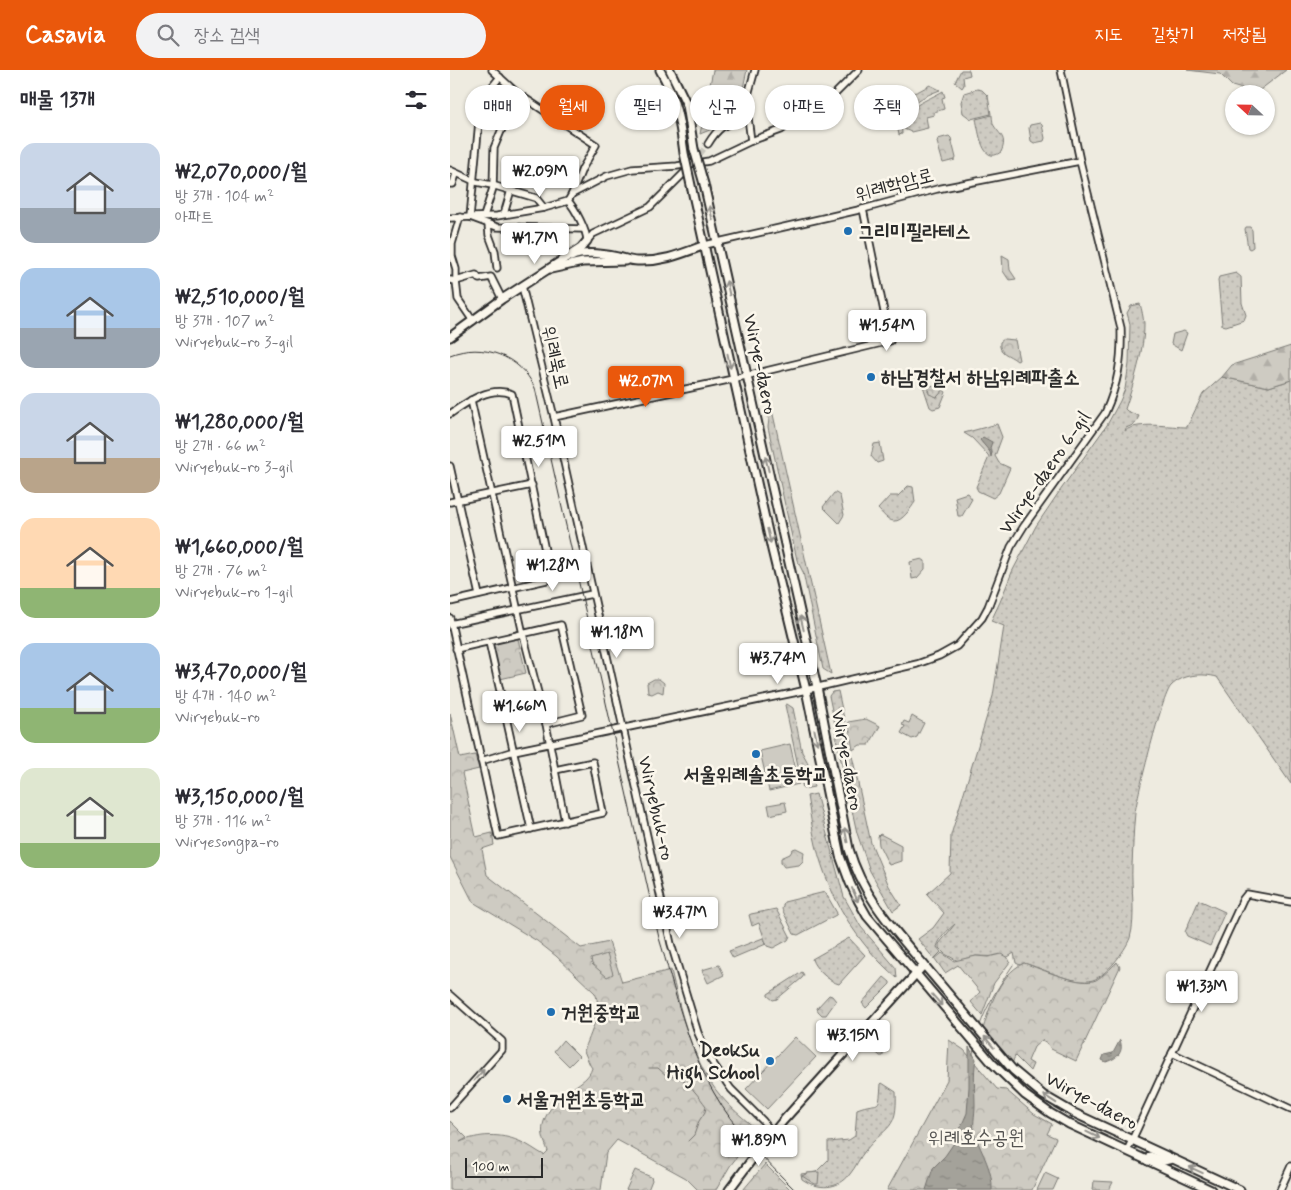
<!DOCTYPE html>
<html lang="ko">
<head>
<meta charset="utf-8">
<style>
  :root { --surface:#fff; --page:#f2f2f3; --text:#2b2b33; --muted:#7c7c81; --accent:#ea580c }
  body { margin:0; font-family:Mynerve,"Poor Story",sans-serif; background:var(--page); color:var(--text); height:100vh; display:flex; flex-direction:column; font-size:19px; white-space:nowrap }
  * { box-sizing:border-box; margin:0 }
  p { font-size:16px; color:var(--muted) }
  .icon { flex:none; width:28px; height:28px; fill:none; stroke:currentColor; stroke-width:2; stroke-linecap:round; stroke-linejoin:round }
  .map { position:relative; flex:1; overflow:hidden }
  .sheet { display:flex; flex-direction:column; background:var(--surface); width:450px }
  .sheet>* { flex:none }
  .guide { position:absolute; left:15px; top:15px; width:475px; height:45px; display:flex; gap:10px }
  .needle { width:32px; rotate:292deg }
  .fabs { position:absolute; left:775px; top:15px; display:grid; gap:10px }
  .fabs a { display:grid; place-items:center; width:50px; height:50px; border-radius:50%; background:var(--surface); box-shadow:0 1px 4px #0004; font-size:25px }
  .scale { position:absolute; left:15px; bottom:12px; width:78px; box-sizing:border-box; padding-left:5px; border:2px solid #2b2b2b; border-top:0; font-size:14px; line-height:18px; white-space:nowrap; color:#2b2b2b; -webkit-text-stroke:4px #fbf7ec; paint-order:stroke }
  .price { position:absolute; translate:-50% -42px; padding:0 11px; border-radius:5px; background:#fff; color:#222; font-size:16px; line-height:32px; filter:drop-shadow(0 1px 2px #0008) }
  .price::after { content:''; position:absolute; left:50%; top:30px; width:15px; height:11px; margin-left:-8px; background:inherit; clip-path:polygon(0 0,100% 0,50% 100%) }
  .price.current { background:var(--accent); color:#fff }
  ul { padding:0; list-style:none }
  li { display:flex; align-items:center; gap:15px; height:125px; padding:0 20px }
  li span { display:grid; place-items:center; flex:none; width:140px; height:100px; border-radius:15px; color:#555 }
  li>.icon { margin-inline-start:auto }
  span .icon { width:60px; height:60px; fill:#fffc; stroke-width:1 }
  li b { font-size:21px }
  h2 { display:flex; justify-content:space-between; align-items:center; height:60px; padding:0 20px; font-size:21px }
  .pill { padding:0 18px; border-radius:22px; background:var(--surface); box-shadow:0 1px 4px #0004; font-size:18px; line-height:45px }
  .pill.current { background:var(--accent); color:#fff }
  header { display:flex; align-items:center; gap:30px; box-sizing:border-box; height:70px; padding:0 25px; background:var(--accent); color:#fff }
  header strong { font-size:24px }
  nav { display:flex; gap:28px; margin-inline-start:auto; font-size:18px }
  .search { width:350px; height:45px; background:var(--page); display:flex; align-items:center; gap:12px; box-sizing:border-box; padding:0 18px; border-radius:28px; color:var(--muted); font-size:19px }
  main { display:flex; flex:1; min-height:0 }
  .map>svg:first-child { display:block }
</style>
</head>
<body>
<header>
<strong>Casavia</strong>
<div class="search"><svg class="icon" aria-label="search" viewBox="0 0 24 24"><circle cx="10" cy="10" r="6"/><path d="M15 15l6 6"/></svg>장소 검색</div>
<nav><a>지도</a><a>길찾기</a><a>저장됨</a></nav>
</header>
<main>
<section class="sheet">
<h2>매물 13개<svg class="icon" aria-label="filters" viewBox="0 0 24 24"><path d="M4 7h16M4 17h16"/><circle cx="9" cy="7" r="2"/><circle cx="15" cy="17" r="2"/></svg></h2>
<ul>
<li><span style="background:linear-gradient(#c9d6e8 65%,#9aa5b1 0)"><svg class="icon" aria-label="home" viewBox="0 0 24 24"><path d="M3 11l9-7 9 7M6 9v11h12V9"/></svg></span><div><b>₩2,070,000/월</b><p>방 3개 · 104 m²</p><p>아파트</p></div></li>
<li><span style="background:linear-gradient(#a9c7e8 60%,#9aa5b1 0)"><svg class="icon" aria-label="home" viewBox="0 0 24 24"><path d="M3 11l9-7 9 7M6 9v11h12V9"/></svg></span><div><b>₩2,510,000/월</b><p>방 3개 · 107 m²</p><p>Wiryebuk-ro 3-gil</p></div></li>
<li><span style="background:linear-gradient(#c9d6e8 65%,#b9a48a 0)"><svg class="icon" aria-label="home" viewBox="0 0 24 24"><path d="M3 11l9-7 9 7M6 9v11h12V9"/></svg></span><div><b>₩1,280,000/월</b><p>방 2개 · 66 m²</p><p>Wiryebuk-ro 3-gil</p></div></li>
<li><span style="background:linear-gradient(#ffd9b3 70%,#8fb573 0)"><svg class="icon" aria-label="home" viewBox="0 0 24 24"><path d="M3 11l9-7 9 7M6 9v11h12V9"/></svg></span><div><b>₩1,660,000/월</b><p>방 2개 · 76 m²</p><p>Wiryebuk-ro 1-gil</p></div></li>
<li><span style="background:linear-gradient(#a9c7e8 65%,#8fb573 0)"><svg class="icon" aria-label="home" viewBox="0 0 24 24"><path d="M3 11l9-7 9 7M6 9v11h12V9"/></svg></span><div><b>₩3,470,000/월</b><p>방 4개 · 140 m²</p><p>Wiryebuk-ro</p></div></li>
<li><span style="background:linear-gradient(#dfe7d0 75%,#8fb573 0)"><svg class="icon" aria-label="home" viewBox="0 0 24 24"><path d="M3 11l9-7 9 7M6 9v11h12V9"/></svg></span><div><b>₩3,150,000/월</b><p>방 3개 · 116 m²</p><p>Wiryesongpa-ro</p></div></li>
</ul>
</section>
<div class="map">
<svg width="841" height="1120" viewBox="0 0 841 1120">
  <defs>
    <pattern id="grass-dots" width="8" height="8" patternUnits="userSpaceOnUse" patternTransform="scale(1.25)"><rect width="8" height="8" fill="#cecbc2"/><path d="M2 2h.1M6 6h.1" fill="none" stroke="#b1aea7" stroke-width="1.8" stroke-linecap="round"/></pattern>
    <pattern id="forest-firs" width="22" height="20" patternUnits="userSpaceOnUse" patternTransform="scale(1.25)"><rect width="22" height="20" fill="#cecbc2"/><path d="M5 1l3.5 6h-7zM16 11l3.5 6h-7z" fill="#b1aea7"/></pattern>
    <pattern id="park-crowns" width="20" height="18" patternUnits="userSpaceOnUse" patternTransform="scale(1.25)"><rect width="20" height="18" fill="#cecbc2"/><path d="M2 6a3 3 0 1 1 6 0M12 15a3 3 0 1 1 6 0" fill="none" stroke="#b1aea7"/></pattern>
    <pattern id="water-ripples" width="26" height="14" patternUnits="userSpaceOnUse" patternTransform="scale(1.25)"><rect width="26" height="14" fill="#a4a29a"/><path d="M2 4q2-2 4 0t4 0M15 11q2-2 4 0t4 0" fill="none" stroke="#86847e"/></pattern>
  </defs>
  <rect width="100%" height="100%" fill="#eeebe0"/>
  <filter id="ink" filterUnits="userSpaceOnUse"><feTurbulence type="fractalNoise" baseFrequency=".02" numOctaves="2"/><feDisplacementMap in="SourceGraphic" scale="10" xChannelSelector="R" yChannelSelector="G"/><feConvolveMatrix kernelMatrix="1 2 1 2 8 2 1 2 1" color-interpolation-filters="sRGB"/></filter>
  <g filter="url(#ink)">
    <!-- grass -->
    <g fill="url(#grass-dots)" stroke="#7c7b76">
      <path d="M511,0H519L520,5L513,7L514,15L512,18L505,12Z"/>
      <path d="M480,15L490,20C469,28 449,38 452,64L449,65L442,31L469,21Z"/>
      <path d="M527,19L532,20L538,26L541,44L521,49L513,43L511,32L514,23Z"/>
      <path d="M493,21L495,27L492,28L494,39L484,42V45L476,47L478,58L461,62L454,59C451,37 479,30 493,21Z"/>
      <path d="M542,45C542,47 543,53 543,54C549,65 558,67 551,82C532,96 529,61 526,49Z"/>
      <path d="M590,53L592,55L595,68L594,71L584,73L581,71L579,58L580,55Z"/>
      <path d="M786,203L791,207L792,233L796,245L794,250L776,256L772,255L768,210L769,207Z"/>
      <path d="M690,234C692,240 693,247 694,253C695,277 683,316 675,339L677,341L689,346L685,354L676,358L675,361C686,351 722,357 737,357L753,324L772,307L819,317L841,310V714L767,607C752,603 733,604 721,616C712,625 687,726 685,743C683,760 683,779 682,796C681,817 686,848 680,868C675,881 657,905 643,910C626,916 592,898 574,893L570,895L566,893L564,883L558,887L526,886L508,891L495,884L489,878V874L505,854C497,861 490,867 487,877L491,882L484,889L468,869L483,858L494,843L477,824L500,803L501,765L543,626L554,556L541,551L550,532L562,502L586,456L607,425L657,355L670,331L675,319L679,294L680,254L677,243L681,236Z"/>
      <path d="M473,316L478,318V322L487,327L493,320L496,322L490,337L483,339L480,337Z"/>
      <path d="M322,340L381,604L373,599L353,502L347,490L318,357L319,349L317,341Z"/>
      <path d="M547,354L552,367L545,386L549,393L560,398L549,423L543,428L528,421L526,417L539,387L538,385L522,368L514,363Z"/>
      <path d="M458,416L463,417L465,432C461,438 452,452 444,451C438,451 432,443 428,439L440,426H448Z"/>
      <path d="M388,621L421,773L439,816L451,835L443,841L420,801L407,763L386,668V659L379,626L382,622Z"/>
      <path d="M337,634L343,638L352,682L357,691L364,717L353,719L335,635Z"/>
      <path d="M366,724L394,827L411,857L446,898L447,908C406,873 379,827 366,775C362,759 360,742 357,726Z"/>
      <path d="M375,822L387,843L386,845L348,865L344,864L332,839L334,832Z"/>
      <path d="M749,830L775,842L760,876L737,866L735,862Z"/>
      <path d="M326,839L340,866L338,870L323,878L317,876L309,853L302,856L299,845L301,844Z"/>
      <path d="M399,868L415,885L389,914C380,912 364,898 362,889Z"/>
      <path d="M352,902L354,905L352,908L327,929L323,930L318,926V924Z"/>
      <path d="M434,907L440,912V914L416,938L412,933Z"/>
      <path d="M436,954L435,971L433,972V986H430L418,975Z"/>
      <path d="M432,1013L446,1022C448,1061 436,1055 415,1081C409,1088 406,1097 400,1104C388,1120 368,1120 352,1109L351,1104L366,1102L378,1090V1072L399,1070L405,1066L407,1039C430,1030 429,1043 431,1014Z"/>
    </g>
    <!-- forest -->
    <g fill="url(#forest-firs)" stroke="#7c7b76">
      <path d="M263,0H297L286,49L250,64Z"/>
      <path d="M737,0H836L806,23L782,16L770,4Z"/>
      <path d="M841,276V310L819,317L772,307L782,295Z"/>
    </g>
    <!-- park -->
    <g fill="url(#park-crowns)" stroke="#7c7b76">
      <path d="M499,66L501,68L506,88L505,90L493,93L487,72L488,69Z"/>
      <path d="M796,157H800L802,160L803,177L800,179L798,178L795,159Z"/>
      <path d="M552,185L559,189L560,200L566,209L559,210L553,201Z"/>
      <path d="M734,261L737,263L731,280L721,274L723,264Z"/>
      <path d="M554,269L565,270L569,290L567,291C559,284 548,284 550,272Z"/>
      <path d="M489,313L494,314L496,317L487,327L479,324L478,316L479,315L485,316Z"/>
      <path d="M430,373L433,391L427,393L421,386L424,374Z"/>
      <path d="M384,423H386L390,426L394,445L389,453L373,437Z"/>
      <path d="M517,423L522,429L512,446H508L505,427Z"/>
      <path d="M472,489L475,491V499L467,508L462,509L460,492Z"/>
      <path d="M65,568L68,569L76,603L50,609L43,576L44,572Z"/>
      <path d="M204,609H209L214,613L213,623L208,621L202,624L198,623L197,613Z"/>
      <path d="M0,643L10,688L25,685L29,699L12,703L26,767L42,763L44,775L32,779L37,805L131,878L159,872L172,912L221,900C230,939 239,978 261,1013C272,1030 288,1044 304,1057V1065L280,1096L266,1120H248L236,1108L167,1070L156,1083L151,1120H0V1051L17,1068L10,1072C29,1064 50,1063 69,1071C78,1074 86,1081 94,1085L98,1081C96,1076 94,1071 93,1066C89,1045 109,1028 123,1018C132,1011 139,1008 142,998L140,995L134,981C140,965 153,939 145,923L106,886L87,871L23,832L0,787Z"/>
      <path d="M462,646L474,653L467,667L462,669L451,663L455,656L452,655L454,651L459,653Z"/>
      <path d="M416,649L430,656L419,675H410L403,680L398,652Z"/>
      <path d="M430,764L451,775V791L439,795L429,775L428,766Z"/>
      <path d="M346,778L354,782L353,791L349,795L334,797L331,793V788L340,784L343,779Z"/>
      <path d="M313,868L316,874L283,888L279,881Z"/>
      <path d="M492,883L504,891L526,886L538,887L551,884L558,888L560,892L544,913L532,945L521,932L530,922L508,895L495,903L485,889Z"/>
      <path d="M667,892L670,897L626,991L601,979L597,973L592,970L584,977L578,991L583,994L580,1001L565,986L559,1002L530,969C538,943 547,905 574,893C591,899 631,917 646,910C653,906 661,898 667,892Z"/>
      <path d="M269,895L274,905L258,913L252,900Z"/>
      <path d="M379,925L382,926L386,931L376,945H372L368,941L367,938Z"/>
      <path d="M499,970L514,980L547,1019L556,1020L584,1044L602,1054L597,1064L606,1068L582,1120H437L497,1010Z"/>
      <path d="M315,1094L341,1120H293Z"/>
      <path d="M185,1100L201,1107L202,1110L198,1120H176Z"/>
      <path d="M369,1102L368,1114H365L352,1106L358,1103Z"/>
      <path d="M644,1111L663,1112L659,1120H643Z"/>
    </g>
    <!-- pitch -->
    <g fill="#cecbc2" stroke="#7c7b76">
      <path d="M340,674L349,714L319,721L310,681Z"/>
      <path d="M335,732L337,741L320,745L318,735Z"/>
      <path d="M157,884L163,904L157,907L142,894L141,889Z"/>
      <path d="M345,967L366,987L317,1039L296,1019Z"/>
      <path d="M113,970L129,986L119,996L104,981Z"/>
      <path d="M595,1103L608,1109L603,1120H587Z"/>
    </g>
    <!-- water -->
    <g fill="url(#water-ripples)" stroke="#74726e">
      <path d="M533,367L542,372L540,378L542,382L541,387L540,382L530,370Z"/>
      <path d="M670,970C674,982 668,988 656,992L652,990L654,985L663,983Z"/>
      <path d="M519,977L526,989C523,1004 525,1019 525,1035C525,1046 522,1055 525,1065C532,1084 543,1100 542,1120H476L483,1098L495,1086L504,1073L517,1043L519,1017Z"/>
    </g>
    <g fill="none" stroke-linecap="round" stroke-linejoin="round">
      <!-- stream -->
      <g stroke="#74726e" stroke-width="1">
        <path d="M530,955C538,933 550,914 563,895"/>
        <path d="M523,984L524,976"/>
        <path d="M199,998H208L218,1007C221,1007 224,1006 227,1007C237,1010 250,1028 256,1036L255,1042L249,1051L244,1065L238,1071"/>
      </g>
      <!-- minor-tunnel -->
      <path stroke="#c7c5bc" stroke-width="5.5" stroke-dasharray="5.5 3" stroke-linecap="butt" d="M245,90L258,74"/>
      <!-- minor casing -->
      <g stroke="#2b2b2b" stroke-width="9">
        <g id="minor">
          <path d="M42,0L67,23L146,75L132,99L122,124"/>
          <path d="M50,7L31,30L20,147L47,157L133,159"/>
          <path d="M301,71L296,32L305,0"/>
          <path d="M258,74C270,54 277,54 298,46"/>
          <path d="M0,100L26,112L42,115L86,128L94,138"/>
          <path d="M0,114H3L6,104"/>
          <path d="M118,131L122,124L157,106L182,99L227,96L259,91L301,71L331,60L342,52L368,41L409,0"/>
          <path d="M54,144L61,120"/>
          <path d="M34,146L43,118L44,78L67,23"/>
          <path d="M10,147L2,174V186L6,199V211L26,205L29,209L41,207L52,229"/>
          <path d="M0,148L47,146L94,138L118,131C125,138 137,161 137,171"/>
          <path d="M38,154L39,165L45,181L47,198"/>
          <path d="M137,171L143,164L200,137L234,103"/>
          <path d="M255,175L413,139L487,119L630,91"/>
          <path d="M0,210L6,211L8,229L23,251"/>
          <path d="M72,216L104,347L221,874L248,963L260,989L281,1019L313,1051L323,1064"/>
          <path d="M21,330L73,564L96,654L115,752"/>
          <path d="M0,344C17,332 40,315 62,324L101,509L0,532"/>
          <path d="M104,347L283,309L440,271L413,139"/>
          <path d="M0,396L29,525"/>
          <path d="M0,432L82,415"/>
          <path d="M0,548L48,766L153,743L143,692L105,700"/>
          <path d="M0,554L142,524"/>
          <path d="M39,572L81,759"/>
          <path d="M6,579L111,555L132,645L96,654"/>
          <path d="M31,691L64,681L343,623L467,594L489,586L507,576L532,548L538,537L561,477L574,456L655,343C668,314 672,290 671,258L630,91L611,0"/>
          <path d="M0,925L52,971V980L0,1038"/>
          <path d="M722,983L841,1039"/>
          <path d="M677,1081L793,829L797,824L841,832"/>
          <path d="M830,1120L841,1096"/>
        </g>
      </g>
      <!-- major casing -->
      <g stroke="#2b2b2b" stroke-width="11">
        <g id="major">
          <path d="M210,0C226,28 230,52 234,83"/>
          <path d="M220,0L237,35L244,79"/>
          <path d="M254,114L367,617L399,779C413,828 447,863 480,902C508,935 535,968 563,1000L593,1025L624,1043L790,1120"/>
          <path d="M242,120L322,480L356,620L390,786L400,813L408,830L417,846L542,993L575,1025L600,1043L619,1054L761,1120"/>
          <path d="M121,187C134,181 155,184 168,187C174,188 180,191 187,191C213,192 231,184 255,175"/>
          <path d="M101,199L133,192L175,191"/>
          <path d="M0,267L52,229L131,178L137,171"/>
          <path d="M698,1091L700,1086L714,1091L722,1089"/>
          <path d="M279,1120L306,1084L332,1052L474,895"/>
        </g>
      </g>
      <!-- minor -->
      <use href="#minor" stroke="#fbf7ec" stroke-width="5.5"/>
      <!-- major -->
      <use href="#major" stroke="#fbf7ec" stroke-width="7"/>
      <!-- tram -->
      <path stroke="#2b2b2b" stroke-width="1" d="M0,285C33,272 70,286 85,318L209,868C225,920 237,976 264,1023C285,1060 315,1090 345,1120"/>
      <!-- major-bridge casing -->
      <g stroke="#2b2b2b" stroke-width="11" stroke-linecap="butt">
        <g id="major-bridge">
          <path d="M244,79L254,114"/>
          <path d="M234,83L242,120"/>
        </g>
      </g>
      <!-- major-bridge -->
      <use href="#major-bridge" stroke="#fbf7ec" stroke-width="7"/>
    </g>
    <!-- one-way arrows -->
    <defs><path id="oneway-shaft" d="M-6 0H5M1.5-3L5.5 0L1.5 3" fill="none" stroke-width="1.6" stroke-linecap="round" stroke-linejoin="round" transform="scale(1.25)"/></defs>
    <g stroke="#93918c">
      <use href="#oneway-shaft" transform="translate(261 143) rotate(-103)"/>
      <use href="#oneway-shaft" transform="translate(278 218) rotate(-102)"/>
      <use href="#oneway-shaft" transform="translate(279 291) rotate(78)"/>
      <use href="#oneway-shaft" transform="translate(317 394) rotate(-103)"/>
      <use href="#oneway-shaft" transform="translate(319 466) rotate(77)"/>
      <use href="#oneway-shaft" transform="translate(352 553) rotate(-103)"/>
      <use href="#oneway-shaft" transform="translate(366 667) rotate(78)"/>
      <use href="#oneway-shaft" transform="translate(396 765) rotate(-101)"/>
      <use href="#oneway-shaft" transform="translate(405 825) rotate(66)"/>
      <use href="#oneway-shaft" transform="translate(487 930) rotate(49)"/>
      <use href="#oneway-shaft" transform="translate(539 972) rotate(-130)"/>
      <use href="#oneway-shaft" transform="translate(29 1005) rotate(-48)"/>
      <use href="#oneway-shaft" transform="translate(600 1029) rotate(-147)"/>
      <use href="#oneway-shaft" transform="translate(643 1065) rotate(26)"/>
      <use href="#oneway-shaft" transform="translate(746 1100) rotate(-155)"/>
    </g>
  </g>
  <!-- markers -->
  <g fill="#1f6fb2" stroke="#fbf7ec" stroke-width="2">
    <circle cx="398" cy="161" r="5"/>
    <circle cx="421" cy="307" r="5"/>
    <circle cx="306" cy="684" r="5"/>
    <circle cx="101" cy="942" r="5"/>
    <circle cx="320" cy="991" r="5"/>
    <circle cx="57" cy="1029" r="5"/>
  </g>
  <g text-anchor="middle" stroke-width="5" stroke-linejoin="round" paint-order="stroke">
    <!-- street labels -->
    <g font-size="20" fill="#2b2b2b" stroke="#fbf7ec">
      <text transform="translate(444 114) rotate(-15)" y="7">위례학암로</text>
      <text transform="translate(106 287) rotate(77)" y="7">위례북로</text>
      <text transform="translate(311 294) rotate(78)" y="7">Wirye-daero</text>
      <text transform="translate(594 402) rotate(-55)" y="7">Wirye-daero 6-gil</text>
      <text transform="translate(398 690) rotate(79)" y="7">Wirye-daero</text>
      <text transform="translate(207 738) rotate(77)" y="7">Wiryebuk-ro</text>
      <text transform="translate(642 1030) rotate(28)" y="7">Wirye-daero</text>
    </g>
    <!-- poi labels -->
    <g font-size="20" font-weight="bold" fill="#2b2b2b" stroke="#fbf7ec" text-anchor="start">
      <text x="408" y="168">그리미필라테스</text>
      <text x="431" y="314">하남경찰서 하남위례파출소</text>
      <text x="306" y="711" text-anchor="middle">서울위례솔초등학교</text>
      <text x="111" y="949">거원중학교</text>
      <text x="310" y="986" text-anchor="end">Deoksu<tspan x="310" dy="23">High School</tspan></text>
      <text x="67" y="1036">서울거원초등학교</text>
    </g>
    <!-- park labels -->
    <g font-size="20" fill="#545351" stroke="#fbf7ec">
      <text x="526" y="1074">위례호수공원</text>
    </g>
  </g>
</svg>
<div class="fabs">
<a><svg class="needle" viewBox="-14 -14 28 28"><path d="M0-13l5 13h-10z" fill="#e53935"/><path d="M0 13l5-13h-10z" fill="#7c7c81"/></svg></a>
</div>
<div class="scale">100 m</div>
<b class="price" style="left:90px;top:128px">₩2.09M</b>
<b class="price" style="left:85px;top:195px">₩1.7M</b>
<b class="price" style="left:437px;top:282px">₩1.54M</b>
<b class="price current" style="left:196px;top:338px">₩2.07M</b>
<b class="price" style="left:89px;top:398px">₩2.51M</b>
<b class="price" style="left:103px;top:522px">₩1.28M</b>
<b class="price" style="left:167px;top:589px">₩1.18M</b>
<b class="price" style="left:328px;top:615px">₩3.74M</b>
<b class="price" style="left:70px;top:663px">₩1.66M</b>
<b class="price" style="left:230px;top:869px">₩3.47M</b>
<b class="price" style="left:752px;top:943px">₩1.33M</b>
<b class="price" style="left:403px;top:992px">₩3.15M</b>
<b class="price" style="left:309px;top:1097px">₩1.89M</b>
<div class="guide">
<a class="pill">매매</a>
<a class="pill current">월세</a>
<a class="pill">필터</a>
<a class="pill">신규</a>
<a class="pill">아파트</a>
<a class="pill">주택</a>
</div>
</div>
</main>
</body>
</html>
